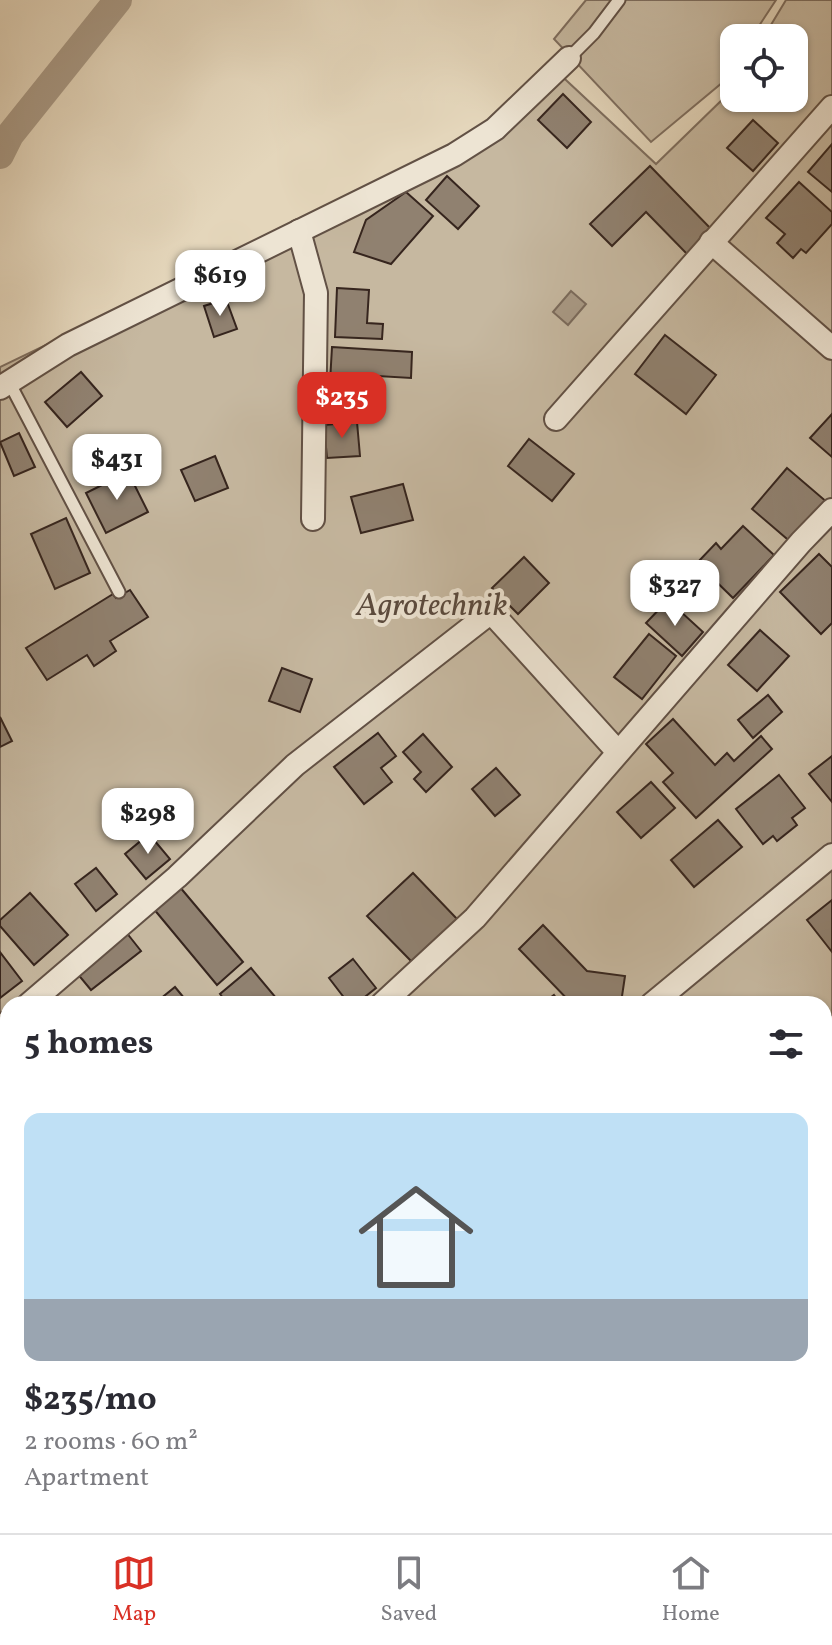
<!DOCTYPE html>
<html lang="en">
<head>
<meta charset="utf-8">
<style>
  :root { --surface:#fff; --page:#f2f2f3; --text:#2b2b33; --muted:#7c7c81; --line:#e1e1e2; --accent:#d93025 }
  body { margin:0; font-family:Vollkorn,serif; background:var(--page); color:var(--text); height:100vh; display:flex; flex-direction:column; font-size:30px; white-space:nowrap }
  * { box-sizing:border-box; margin:0 }
  p { font-size:26px; color:var(--muted) }
  .icon { flex:none; width:44px; height:44px; fill:none; stroke:currentColor; stroke-width:2; stroke-linecap:round; stroke-linejoin:round }
  .map { position:relative; flex:1; overflow:hidden }
  .drawer { position:absolute; left:0px; top:996px; width:832px; height:538px; display:flex; flex-direction:column; background:var(--surface); border-radius:24px 24px 0 0; box-shadow:0 2px 6px #0004 }
  .drawer>* { flex:none }
  .buttons { position:absolute; left:720px; top:24px; display:grid; gap:16px }
  .buttons a { display:grid; place-items:center; width:88px; height:88px; border-radius:16px; background:var(--surface); box-shadow:0 2px 6px #0004; font-size:40px }
  .price { position:absolute; translate:-50% -68px; padding:0 18px; border-radius:16px; background:#fff; color:#222; font-size:26px; line-height:52px; filter:drop-shadow(0 2px 4px #0008) }
  .price::after { content:''; position:absolute; left:50%; top:48px; width:24px; height:18px; margin-left:-12px; background:inherit; clip-path:polygon(0 0,100% 0,50% 100%) }
  .price.current { background:var(--accent); color:#fff }
  ul { padding:0; list-style:none }
  li { display:grid; align-content:center; gap:16px; height:424px; padding:0 24px }
  li span { display:grid; place-items:center; height:248px; border-radius:16px; color:#555 }
  li>.icon { margin-inline-start:auto }
  span .icon { width:144px; height:144px; fill:#fffc; stroke-width:1 }
  li b { font-size:34px }
  h2 { display:flex; justify-content:space-between; align-items:center; height:96px; padding:0 24px; font-size:34px }
  .tab-bar { display:flex; justify-content:space-around; align-items:center; height:112px; border-top:2px solid var(--line); background:var(--surface); font-size:22px; color:var(--muted) }
  .tab-bar a { display:grid; justify-items:center; gap:4px }
  .tab-bar .current { color:var(--accent) }
  .map>svg:first-child { display:block }
</style>
</head>
<body>
<div class="map">
<svg width="832" height="1533" viewBox="0 0 832 1533">
  <rect width="100%" height="100%" fill="#e4d6bb"/>
  <filter id="stains"><feTurbulence type="fractalNoise" baseFrequency=".0025" numOctaves="4"/><feColorMatrix values="0 0 0 0 .2 0 0 0 0 .09 0 0 0 0 .02 0 0 0 .5 -.17"/></filter>
  <radialGradient id="worn" r=".72"><stop offset=".6" stop-color="#630" stop-opacity="0"/><stop offset="1" stop-color="#630" stop-opacity=".3"/></radialGradient>
  <!-- green -->
  <g fill="#c6b8a0" stroke="#7e6e5f" stroke-width="2">
    <path d="M586,0H776L751,38H734V65L723,82L651,142L554,39Z"/>
    <path d="M786,0H832V1049L824,1055V1004H8V1526H283L275,1533H0V367L495,129L553,68L656,164L728,94L734,84V98H794V38H763Z"/>
  </g>
  <!-- water -->
  <g fill="#a99a86" stroke="#7b6b5c" stroke-width="2">
    <path d="M571,291L586,304L568,325L553,312Z"/>
    <path d="M832,1443V1533H714L723,1526H824V1449Z"/>
  </g>
  <g fill="none" stroke-linecap="round" stroke-linejoin="round">
    <!-- canal -->
    <path stroke="#a99a86" stroke-width="28" d="M0,155L10,135L118,0"/>
  </g>
  <!-- building -->
  <g fill="#908170" stroke="#36251e" stroke-width="2">
    <path d="M563,94L591,122L567,148L538,120Z"/>
    <path d="M753,120L778,143L753,171L727,148Z"/>
    <path d="M832,144V192L808,172Z"/>
    <path d="M650,166L713,231L688,255L646,212L612,246L590,224Z"/>
    <path d="M447,176L479,206L458,229L426,200Z"/>
    <path d="M799,182L832,212V224L806,253L801,249L793,258L777,243L785,234L766,218Z"/>
    <path d="M406,192L433,216L391,264L354,252L366,220Z"/>
    <path d="M337,288L369,290L367,323L383,324L382,339L335,337Z"/>
    <path d="M226,299L237,329L214,337L204,306Z"/>
    <path d="M665,335L716,375L686,414L635,374Z"/>
    <path d="M332,347L412,352L411,378L378,376L377,393L348,392L349,384L330,382Z"/>
    <path d="M81,372L102,396L67,427L45,402Z"/>
    <path d="M832,414V457L810,438Z"/>
    <path d="M357,422L360,456L327,458L324,425Z"/>
    <path d="M19,433L35,467L14,476L0,442Z"/>
    <path d="M529,439L574,474L552,501L508,466Z"/>
    <path d="M215,456L228,488L195,501L181,470Z"/>
    <path d="M787,468L828,503L793,544L752,509Z"/>
    <path d="M128,472L148,512L106,533L86,493Z"/>
    <path d="M403,484L413,520L361,533L351,497Z"/>
    <path d="M66,518L90,573L55,589L31,534Z"/>
    <path d="M743,526L774,555L733,598L697,563L716,543L721,549Z"/>
    <path d="M819,554L832,567V623L821,634L780,592Z"/>
    <path d="M524,557L549,583L518,614L492,588Z"/>
    <path d="M130,590L148,617L110,641L116,651L94,666L87,655L47,680L26,648L113,594L116,598Z"/>
    <path d="M668,600L703,632L682,656L646,623Z"/>
    <path d="M760,630L789,656L757,691L728,665Z"/>
    <path d="M649,634L676,656L642,699L614,677Z"/>
    <path d="M282,668L312,679L300,712L269,701Z"/>
    <path d="M768,695L782,712L753,738L738,720Z"/>
    <path d="M0,717L12,741L0,747Z"/>
    <path d="M673,719L715,765L727,753L734,761L761,736L772,749L696,818L663,782L673,773L646,744Z"/>
    <path d="M378,733L396,756L381,768L392,782L364,804L334,767Z"/>
    <path d="M423,734L452,767L426,792L414,779L421,772L403,752Z"/>
    <path d="M832,756V802L809,774Z"/>
    <path d="M496,768L520,795L495,816L472,789Z"/>
    <path d="M779,775L805,808L792,818L797,825L777,841L773,836L763,844L736,809Z"/>
    <path d="M651,782L675,808L641,838L617,812Z"/>
    <path d="M718,820L742,847L694,887L671,860Z"/>
    <path d="M149,834L170,859L146,879L125,854Z"/>
    <path d="M96,868L117,894L96,911L75,884Z"/>
    <path d="M413,873L458,920L413,963L367,916Z"/>
    <path d="M179,886L243,962L217,985L153,908Z"/>
    <path d="M30,893L68,935L34,965L0,926V920Z"/>
    <path d="M832,900V952L807,920Z"/>
    <path d="M543,925L587,971L625,976L621,1003L572,1004L519,949Z"/>
    <path d="M126,932L141,951L91,990L76,972Z"/>
    <path d="M0,952L22,981L0,998Z"/>
    <path d="M353,959L376,988L356,1004H349L329,978Z"/>
    <path d="M251,968L277,999L271,1004H228L220,994Z"/>
    <path d="M175,987L189,1004H154Z"/>
    <path d="M554,995L561,1004H542Z"/>
    <path d="M8,1038V1072L0,1062V1045Z"/>
    <path d="M0,1391L8,1401V1441L0,1430Z"/>
  </g>
  <g fill="none" stroke-linecap="round" stroke-linejoin="round">
    <!-- service casing -->
    <g stroke="#625145" stroke-width="15">
      <g id="service">
        <path d="M569,58L594,33L619,0"/>
        <path d="M9,382L119,592"/>
      </g>
    </g>
    <!-- minor casing -->
    <g stroke="#625145" stroke-width="26">
      <g id="minor">
        <path d="M299,231L316,293L313,519"/>
        <path d="M711,242L832,348"/>
        <path d="M0,388L68,345L454,155L495,129L569,58"/>
        <path d="M556,419L832,107"/>
        <path d="M29,1004L177,877L295,765L491,612L618,752"/>
        <path d="M382,1004L475,918L801,542L832,510"/>
        <path d="M652,1004L832,855"/>
        <path d="M0,1029L8,1022"/>
        <path d="M824,1033L832,1027"/>
        <path d="M0,1321L8,1314"/>
        <path d="M0,1508L8,1501"/>
        <path d="M251,1533L259,1526"/>
      </g>
    </g>
    <!-- service -->
    <use href="#service" stroke="#ede4d3" stroke-width="11"/>
    <!-- minor -->
    <use href="#minor" stroke="#ede4d3" stroke-width="22"/>
  </g>
  <g text-anchor="middle" stroke-width="8" stroke-linejoin="round" paint-order="stroke">
    <!-- park labels -->
    <g font-size="32" font-style="italic" fill="#5a4a3e" stroke="#ede4d3">
      <text x="432" y="615">Agrotechnik</text>
    </g>
  </g>
  <rect width="100%" height="100%" filter="url(#stains)"/>
  <rect width="100%" height="100%" fill="url(#worn)"/>
</svg>
<div class="buttons">
<a><svg class="icon" aria-label="locate" viewBox="0 0 24 24"><circle cx="12" cy="12" r="6"/><path d="M12 2v4M12 18v4M2 12h4M18 12h4"/></svg></a>
</div>
<b class="price" style="left:220px;top:318px">$619</b>
<b class="price current" style="left:342px;top:440px">$235</b>
<b class="price" style="left:117px;top:502px">$431</b>
<b class="price" style="left:675px;top:628px">$327</b>
<b class="price" style="left:148px;top:856px">$298</b>
<section class="drawer">
<h2>5 homes<svg class="icon" aria-label="filters" viewBox="0 0 24 24"><path d="M4 7h16M4 17h16"/><circle cx="9" cy="7" r="2"/><circle cx="15" cy="17" r="2"/></svg></h2>
<ul>
<li><span style="background:linear-gradient(#bfe0f5 75%,#9aa5b1 0)"><svg class="icon" aria-label="home" viewBox="0 0 24 24"><path d="M3 11l9-7 9 7M6 9v11h12V9"/></svg></span><div><b>$235/mo</b><p>2 rooms · 60 m²</p><p>Apartment</p></div></li>
</ul>
</section>
</div>
<nav class="tab-bar">
<a class="current"><svg class="icon" aria-label="map" viewBox="0 0 24 24"><path d="M3 6l6-2 6 2 6-2v14l-6 2-6-2-6 2zM9 4v14M15 6v14"/></svg>Map</a>
<a><svg class="icon" aria-label="saved" viewBox="0 0 24 24"><path d="M7 4h10v16l-5-4-5 4z"/></svg>Saved</a>
<a><svg class="icon" aria-label="home" viewBox="0 0 24 24"><path d="M3 11l9-7 9 7M6 9v11h12V9"/></svg>Home</a>
</nav>
</body>
</html>
